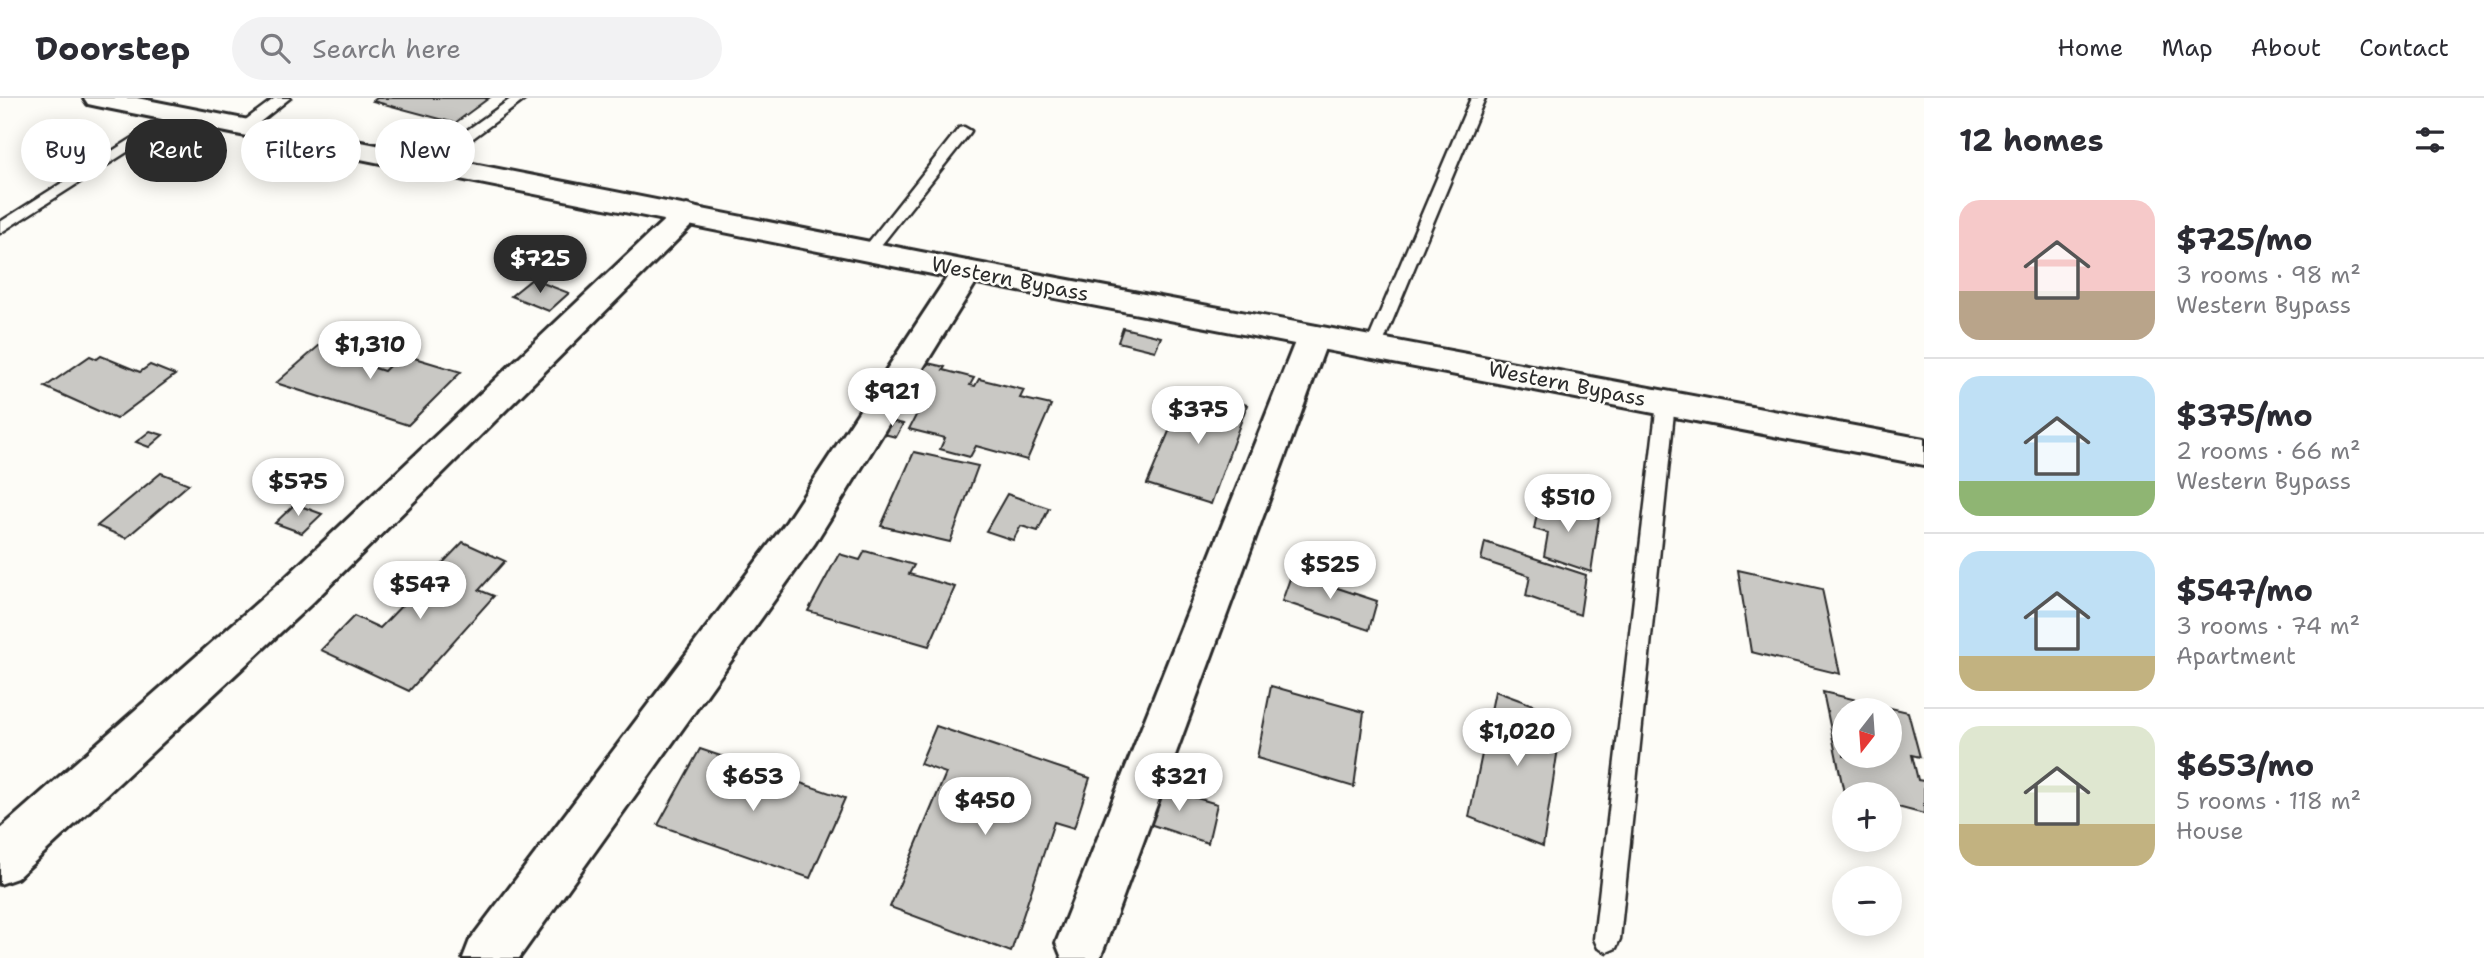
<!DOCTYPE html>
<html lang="en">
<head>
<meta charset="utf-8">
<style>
  :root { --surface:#fff; --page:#f2f2f3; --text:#2b2b33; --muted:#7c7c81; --line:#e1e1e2; --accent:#2b2b2b }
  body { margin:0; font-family:"Shantell Sans",sans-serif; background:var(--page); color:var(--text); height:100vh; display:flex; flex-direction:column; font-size:26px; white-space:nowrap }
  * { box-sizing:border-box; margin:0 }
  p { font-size:23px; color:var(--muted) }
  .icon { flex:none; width:38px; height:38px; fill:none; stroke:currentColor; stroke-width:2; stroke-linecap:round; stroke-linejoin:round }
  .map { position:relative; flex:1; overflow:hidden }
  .panel { display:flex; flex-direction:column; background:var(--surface); width:560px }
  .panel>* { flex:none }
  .hud { position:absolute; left:21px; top:21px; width:665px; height:63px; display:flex; gap:14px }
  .needle { width:46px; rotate:197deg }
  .controls { position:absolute; left:1832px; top:600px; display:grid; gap:14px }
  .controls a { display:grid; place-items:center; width:70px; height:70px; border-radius:50%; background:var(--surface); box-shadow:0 4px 18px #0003; font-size:35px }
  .price { position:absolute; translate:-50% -60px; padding:0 16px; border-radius:24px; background:#fff; color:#222; font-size:23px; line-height:46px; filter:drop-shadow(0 2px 4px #0008) }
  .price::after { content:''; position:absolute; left:50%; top:42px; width:21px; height:16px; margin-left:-10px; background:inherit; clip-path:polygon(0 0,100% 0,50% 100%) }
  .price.active { background:var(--accent); color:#fff }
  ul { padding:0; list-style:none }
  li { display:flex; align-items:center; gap:21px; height:175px; padding:0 35px }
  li+li { border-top:2px solid var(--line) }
  li span { display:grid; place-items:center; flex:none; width:196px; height:140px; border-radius:21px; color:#555 }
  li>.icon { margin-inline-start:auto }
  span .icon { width:84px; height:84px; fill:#fffc; stroke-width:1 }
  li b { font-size:30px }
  h2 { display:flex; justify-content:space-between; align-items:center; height:84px; padding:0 35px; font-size:30px }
  .tag { padding:0 24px; border-radius:32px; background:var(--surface); box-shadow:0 4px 18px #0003; font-size:24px; line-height:63px }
  .tag.active { background:var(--accent); color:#fff }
  header { display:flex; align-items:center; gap:42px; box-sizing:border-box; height:98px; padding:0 35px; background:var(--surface); border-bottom:2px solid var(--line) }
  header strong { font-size:33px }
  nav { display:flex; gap:38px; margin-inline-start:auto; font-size:24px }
  .search { width:490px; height:63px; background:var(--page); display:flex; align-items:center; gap:18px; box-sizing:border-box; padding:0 24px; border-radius:38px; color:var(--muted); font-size:26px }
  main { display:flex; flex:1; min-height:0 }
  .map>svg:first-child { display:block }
</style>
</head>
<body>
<header>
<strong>Doorstep</strong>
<div class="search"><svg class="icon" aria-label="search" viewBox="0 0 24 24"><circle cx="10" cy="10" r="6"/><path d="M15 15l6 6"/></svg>Search here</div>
<nav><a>Home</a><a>Map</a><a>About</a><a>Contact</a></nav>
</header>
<main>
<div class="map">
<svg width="1924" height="860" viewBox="0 0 1924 860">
  <rect width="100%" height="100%" fill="#fdfcf7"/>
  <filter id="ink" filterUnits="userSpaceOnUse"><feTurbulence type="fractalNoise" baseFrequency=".0143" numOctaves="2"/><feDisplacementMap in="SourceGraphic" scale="14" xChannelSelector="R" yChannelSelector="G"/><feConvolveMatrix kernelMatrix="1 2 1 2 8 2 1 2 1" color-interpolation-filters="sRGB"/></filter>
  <g filter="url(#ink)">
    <!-- building -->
    <g fill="#c9c8c4" stroke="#2b2b2b" stroke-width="2" fill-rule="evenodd">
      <path d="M377,0H489L455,25L373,3Z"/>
      <path d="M532,181L569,195L549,213L511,198Z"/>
      <path d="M1123,230L1161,239L1155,253L1118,244Z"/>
      <path d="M329,239L364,250L351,262L384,273L401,256L461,274L408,327L276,285Z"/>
      <path d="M90,258L97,261L101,258L140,274L150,267L175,277L116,321L45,289Z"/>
      <path d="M923,264L945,269L943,272L974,280L970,287L975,288L979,281L1024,292L1020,300L1051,307L1027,362L976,348L970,359L940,351L945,340L909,331L924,302L904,297Z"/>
      <path d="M1187,290L1247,307L1211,406L1147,386Z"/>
      <path d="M887,322L903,326L896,339L880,335Z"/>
      <path d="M150,333L163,337L149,349L136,344Z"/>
      <path d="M914,354L978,368L950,444L881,428Z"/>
      <path d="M161,375L189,386L126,440L97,428Z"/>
      <path d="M1007,396L1049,410L1038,433L1021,428L1013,442L986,433Z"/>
      <path d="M1540,401L1599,420L1591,474L1544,458L1548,435L1534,431Z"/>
      <path d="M295,406L322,416L302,435L275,425Z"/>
      <path d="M463,444L505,463L479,492L494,498L409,593L321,552L354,518L380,530Z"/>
      <path d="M1485,444L1586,477L1580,517L1526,498L1530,478L1481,462Z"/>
      <path d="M865,453L914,467L909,476L955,489L929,548L808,513L839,456L860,462Z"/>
      <path d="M1738,472L1822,491L1840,576L1751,554Z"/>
      <path d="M1292,475L1377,503L1369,532L1282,503Z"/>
      <path d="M1271,588L1364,614L1354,689L1257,660Z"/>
      <path d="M1495,593L1563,618L1543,748L1469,719Z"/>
      <path d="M1823,594L1908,614L1920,659L1912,657L1918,682L1924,683V716L1890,707V696L1844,695ZM1844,612H1890V658H1844Z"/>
      <path d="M936,628L1090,680L1074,730L1054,724L1011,854L890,809L946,675L920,666Z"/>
      <path d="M700,651L845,700L810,780L658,727Z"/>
      <path d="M1149,686L1217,706L1208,745L1140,723Z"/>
    </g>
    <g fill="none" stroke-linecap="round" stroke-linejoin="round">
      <!-- service casing -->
      <g stroke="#2b2b2b" stroke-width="5">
        <g id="service">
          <path d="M275,0H290L250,32H240V26Z"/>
          <path d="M512,0H527L434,69H424V63Z"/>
          <path d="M1471,0H1485L1381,250L1379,254H1367L1365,250Z"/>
          <path d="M177,12L184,16L182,19L0,135V124Z"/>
          <path d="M964,29L971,33L969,36L874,156H864L861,153L864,150L959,30Z"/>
          <path d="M1666,299L1675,305L1620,841L1616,850L1607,854L1598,850L1594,841L1657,305Z"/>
        </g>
      </g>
      <!-- minor casing -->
      <g stroke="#2b2b2b" stroke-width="6">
        <g id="minor">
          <path d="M687,107L697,110L702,116L697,122L311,506L17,780L0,786V731L283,482L677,110Z"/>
          <path d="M967,163L978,166L983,173L815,445L519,860H463L470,842L787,423L956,166Z"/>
          <path d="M1313,228L1325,231L1329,239L1106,845L1100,860H1062L1056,845L1297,239L1301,231Z"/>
        </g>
      </g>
      <!-- primary casing -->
      <g stroke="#2b2b2b" stroke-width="6">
        <path id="primary" d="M84,0H137L967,163L1924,341V367L967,183L97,8L88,6Z"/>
      </g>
      <!-- service -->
      <use href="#service" fill="#fdfcf7" fill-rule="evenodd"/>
      <!-- minor -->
      <use href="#minor" fill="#fdfcf7" fill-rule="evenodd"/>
      <!-- primary -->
      <use href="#primary" fill="#fdfcf7" fill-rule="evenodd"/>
    </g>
  </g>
  <g text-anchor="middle" stroke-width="5" stroke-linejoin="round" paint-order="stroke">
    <!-- street labels -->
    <g font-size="21" fill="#2b2b2b" stroke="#fdfcf7">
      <text transform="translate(1010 181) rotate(11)" y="7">Western Bypass</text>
      <text transform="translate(1567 286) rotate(11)" y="7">Western Bypass</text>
    </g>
  </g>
</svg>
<div class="controls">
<a><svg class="needle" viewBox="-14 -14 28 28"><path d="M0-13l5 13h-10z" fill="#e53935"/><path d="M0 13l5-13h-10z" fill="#7c7c81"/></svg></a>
<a>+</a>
<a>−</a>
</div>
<b class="price active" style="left:540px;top:197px">$725</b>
<b class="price" style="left:370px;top:283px">$1,310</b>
<b class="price" style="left:892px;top:330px">$921</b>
<b class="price" style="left:1198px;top:348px">$375</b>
<b class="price" style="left:298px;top:420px">$575</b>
<b class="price" style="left:1568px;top:436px">$510</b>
<b class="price" style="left:1330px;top:503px">$525</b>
<b class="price" style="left:420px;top:523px">$547</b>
<b class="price" style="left:1517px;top:670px">$1,020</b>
<b class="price" style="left:753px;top:715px">$653</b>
<b class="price" style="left:1179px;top:715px">$321</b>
<b class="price" style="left:985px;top:739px">$450</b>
<div class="hud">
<a class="tag">Buy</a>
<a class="tag active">Rent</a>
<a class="tag">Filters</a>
<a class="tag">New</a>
</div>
</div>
<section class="panel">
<h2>12 homes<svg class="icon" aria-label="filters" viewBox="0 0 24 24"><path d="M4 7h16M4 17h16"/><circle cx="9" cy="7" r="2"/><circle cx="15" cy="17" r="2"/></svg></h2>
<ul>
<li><span style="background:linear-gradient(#f6c9c9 65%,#b9a48a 0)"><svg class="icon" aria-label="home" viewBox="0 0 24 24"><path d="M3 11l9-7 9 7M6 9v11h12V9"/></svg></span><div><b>$725/mo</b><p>3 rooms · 98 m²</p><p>Western Bypass</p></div></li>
<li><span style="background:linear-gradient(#bfe0f5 75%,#8fb573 0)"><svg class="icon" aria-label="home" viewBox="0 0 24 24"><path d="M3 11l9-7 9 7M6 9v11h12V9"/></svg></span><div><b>$375/mo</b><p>2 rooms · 66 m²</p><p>Western Bypass</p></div></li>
<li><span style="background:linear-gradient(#bfe0f5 75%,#c2b280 0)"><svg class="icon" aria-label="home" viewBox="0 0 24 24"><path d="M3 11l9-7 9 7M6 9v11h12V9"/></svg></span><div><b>$547/mo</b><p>3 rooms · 74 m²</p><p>Apartment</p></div></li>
<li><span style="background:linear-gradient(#dfe7d0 70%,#c2b280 0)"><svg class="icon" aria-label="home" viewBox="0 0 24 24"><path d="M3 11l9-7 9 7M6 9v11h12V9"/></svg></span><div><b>$653/mo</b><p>5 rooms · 118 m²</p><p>House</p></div></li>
</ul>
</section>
</main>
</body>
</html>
